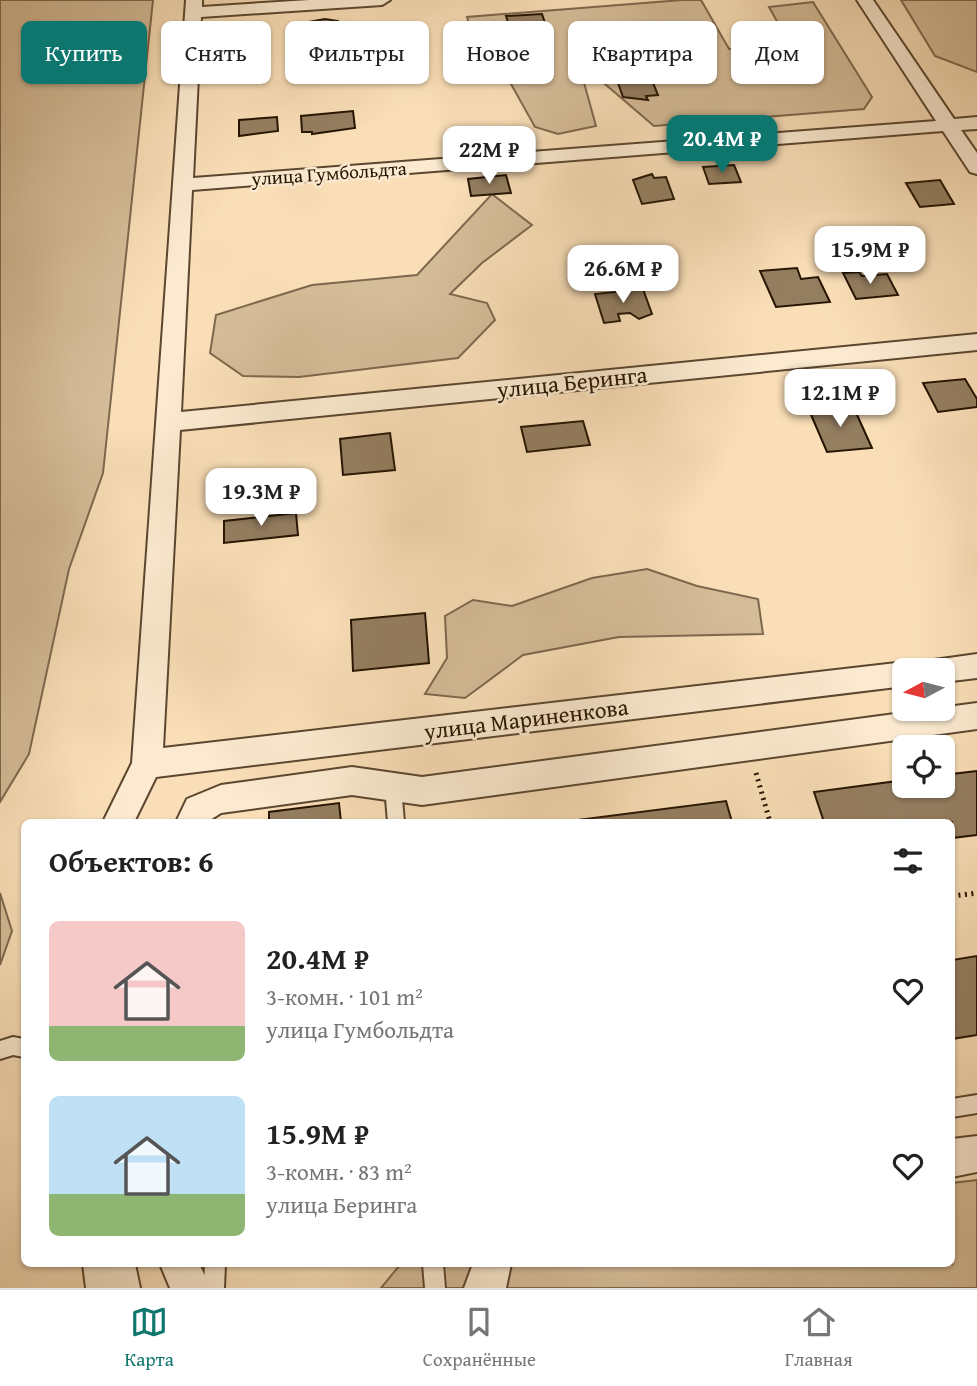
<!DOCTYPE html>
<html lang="ru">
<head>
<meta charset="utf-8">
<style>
  :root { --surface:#fff; --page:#f6f6f6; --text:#222; --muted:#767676; --line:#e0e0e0; --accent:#0f766e }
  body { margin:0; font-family:"Gentium Book Plus",serif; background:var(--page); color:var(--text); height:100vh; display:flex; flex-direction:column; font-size:26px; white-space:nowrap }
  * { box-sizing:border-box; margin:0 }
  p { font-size:23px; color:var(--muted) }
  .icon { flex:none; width:38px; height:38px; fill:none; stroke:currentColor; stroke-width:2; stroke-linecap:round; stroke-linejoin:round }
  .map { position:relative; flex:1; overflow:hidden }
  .side { position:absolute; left:21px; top:819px; width:934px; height:448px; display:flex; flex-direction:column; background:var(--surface); border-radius:10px; box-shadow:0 2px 5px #0004 }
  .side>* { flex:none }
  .banner { position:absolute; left:21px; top:21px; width:936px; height:63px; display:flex; gap:14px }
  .needle { width:46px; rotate:263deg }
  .tools { position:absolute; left:892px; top:658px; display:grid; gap:14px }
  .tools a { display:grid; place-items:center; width:63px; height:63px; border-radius:10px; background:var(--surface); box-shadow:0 2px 5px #0004; font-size:35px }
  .price { position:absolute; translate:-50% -60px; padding:0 16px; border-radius:14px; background:#fff; color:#222; font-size:23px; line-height:46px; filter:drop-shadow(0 2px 4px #0008) }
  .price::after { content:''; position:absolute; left:50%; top:42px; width:21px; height:16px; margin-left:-10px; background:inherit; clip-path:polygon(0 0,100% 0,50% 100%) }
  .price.current { background:var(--accent); color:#fff }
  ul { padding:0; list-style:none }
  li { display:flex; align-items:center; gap:21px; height:175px; padding:0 28px }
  li span { display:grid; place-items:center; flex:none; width:196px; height:140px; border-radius:10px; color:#555 }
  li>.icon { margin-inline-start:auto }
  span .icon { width:84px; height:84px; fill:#fffc; stroke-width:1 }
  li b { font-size:30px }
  h2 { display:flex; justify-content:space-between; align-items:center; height:84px; padding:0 28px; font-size:30px }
  .chip { padding:0 24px; border-radius:10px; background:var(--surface); box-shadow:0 2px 5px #0004; font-size:24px; line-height:63px }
  .chip.current { background:var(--accent); color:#fff }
  .tab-bar { display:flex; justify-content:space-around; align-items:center; height:98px; border-top:2px solid var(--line); background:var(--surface); font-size:19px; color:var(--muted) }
  .tab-bar a { display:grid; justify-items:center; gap:4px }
  .tab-bar .current { color:var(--accent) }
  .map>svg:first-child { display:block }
</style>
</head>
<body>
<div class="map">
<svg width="977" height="1288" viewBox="0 0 977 1288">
  <rect width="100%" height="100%" fill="#f9deb7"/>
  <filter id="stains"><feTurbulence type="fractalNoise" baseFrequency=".00286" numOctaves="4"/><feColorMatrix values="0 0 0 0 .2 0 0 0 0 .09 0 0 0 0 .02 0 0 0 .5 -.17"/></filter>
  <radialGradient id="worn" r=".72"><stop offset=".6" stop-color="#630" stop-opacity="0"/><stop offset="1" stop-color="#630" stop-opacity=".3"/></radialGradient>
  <!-- green -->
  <g fill="#d5bc98" stroke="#7e684d" stroke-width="2">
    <path d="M0,0H153L103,473L69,569L29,754L0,802Z"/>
    <path d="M682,0H701L729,49L791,46L769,7L813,2L872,97L864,109L654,126L578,61L596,126L558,134L535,127L511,84L492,76L479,58L467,17Z"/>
    <path d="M901,0H977V72L935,56Z"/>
    <path d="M492,194L532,225L482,263L450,294L487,303L495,320L458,358L299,377L243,376L210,353L216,315L312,285L417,275Z"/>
    <path d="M647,569L697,586L758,599L763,634L619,637L523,655L465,698L425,694L447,658L445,616L473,600L512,606L592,578Z"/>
    <path d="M0,893L12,931L0,965Z"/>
    <path d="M977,1180V1288H381L399,1266L417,1264H952V1183Z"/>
  </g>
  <!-- building -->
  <g fill="#947e60" stroke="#261502" stroke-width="2">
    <path d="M542,14L547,29L511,31L506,16Z"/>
    <path d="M325,19L338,21V41L312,43L310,38L298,39L297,24Z"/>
    <path d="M651,78L658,95L646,96L648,100L623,97L617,80Z"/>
    <path d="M353,111L355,128L312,134V132H302L301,116Z"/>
    <path d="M277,117L278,131L239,136V120Z"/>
    <path d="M734,165L741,182L709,184L703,167Z"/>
    <path d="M652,174L654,178L666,177L674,199L642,204L633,180Z"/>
    <path d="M506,175L511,193L471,196L468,179Z"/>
    <path d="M940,180L954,204L920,207L906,183Z"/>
    <path d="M797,268L801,279L818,277L830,302L776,307L760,271Z"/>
    <path d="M859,272L862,276L887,274L898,295L856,299L843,273Z"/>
    <path d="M643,289L652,314L639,319L630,313L618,314L620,321L604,323L595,294Z"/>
    <path d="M965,379L977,399V407L938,412L923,383Z"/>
    <path d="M853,406L872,448L827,452L809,410Z"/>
    <path d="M583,421L590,445L527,452L521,427Z"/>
    <path d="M390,433L395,470L343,475L340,439Z"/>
    <path d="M296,513L298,535L224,543V521Z"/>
    <path d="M425,613L429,663L353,671L351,620Z"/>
    <path d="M977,771V835L952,838V822H824L814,792L905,780V786H943V775Z"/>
    <path d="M726,801L732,822H562Z"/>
    <path d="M339,803L341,822H269V812Z"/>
    <path d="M977,956V1035L952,1039V960Z"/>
  </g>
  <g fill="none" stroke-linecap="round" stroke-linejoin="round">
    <!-- service casing -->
    <g stroke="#5b472f" stroke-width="4">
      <g id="service">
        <path d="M393,780L398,782L401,787L404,822H388L385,787L388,782Z"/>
        <path d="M13,1037L24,1039V1057L13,1055L0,1059V1041Z"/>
        <path d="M977,1095V1113L952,1117V1099Z"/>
        <path d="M83,1264H103L106,1288H86Z"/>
        <path d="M205,1264H225L224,1288H204Z"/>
        <path d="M423,1264H443L445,1288H425Z"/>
      </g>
    </g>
    <!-- minor casing -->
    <g stroke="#5b472f" stroke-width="4">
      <g id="minor">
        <path d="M186,0H202V7L309,0H390L382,5L201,17L193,178L936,121L857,0H873L954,119L977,117V129L961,130L977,153V174L970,172L943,131L192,190L181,412L977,334V350L180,430L163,748L905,662L915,665L917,670H905V686L156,777L134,822H103L132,763Z"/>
        <path d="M977,654V678L943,682V670H923L927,661Z"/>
        <path d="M977,703V729L422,805L352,795L221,813L207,822H176L187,799L221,785L352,767L422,777Z"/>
        <path d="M977,1136V1172L952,1177V1139Z"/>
        <path d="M97,1264H135L140,1288H100Z"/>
        <path d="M160,1264H199L211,1288H170Z"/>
        <path d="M473,1264H511L506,1288H464Z"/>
      </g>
    </g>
    <!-- path -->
    <g stroke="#261502" stroke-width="5" stroke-dasharray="2 4.5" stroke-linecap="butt">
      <path d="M756,773L770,822"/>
      <path d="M952,896L977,893"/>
    </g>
    <!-- service -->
    <use href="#service" fill="#fbead0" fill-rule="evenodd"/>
    <!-- minor -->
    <use href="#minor" fill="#fbead0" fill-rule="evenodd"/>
  </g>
  <g text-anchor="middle" stroke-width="5" stroke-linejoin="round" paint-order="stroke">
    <!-- far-street labels -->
    <g font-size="19" fill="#261502" stroke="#fbead0">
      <text transform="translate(329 173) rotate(-4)" y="7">улица Гумбольдта</text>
    </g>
    <!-- street labels -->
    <g font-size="23" fill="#261502" stroke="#fbead0">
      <text transform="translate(572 382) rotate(-6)" y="8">улица Беринга</text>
      <text transform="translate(526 719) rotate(-7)" y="8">улица Мариненкова</text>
    </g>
  </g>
  <rect width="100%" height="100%" filter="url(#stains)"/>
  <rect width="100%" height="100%" fill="url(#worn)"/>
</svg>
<div class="tools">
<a><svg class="needle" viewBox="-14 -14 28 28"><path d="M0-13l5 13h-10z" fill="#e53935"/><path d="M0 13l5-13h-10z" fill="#767676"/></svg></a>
<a><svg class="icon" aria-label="locate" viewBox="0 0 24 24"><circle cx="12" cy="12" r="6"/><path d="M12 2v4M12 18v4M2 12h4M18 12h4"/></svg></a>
</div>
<b class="price current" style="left:722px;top:175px">20.4M ₽</b>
<b class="price" style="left:489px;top:186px">22M ₽</b>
<b class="price" style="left:870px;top:286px">15.9M ₽</b>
<b class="price" style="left:623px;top:305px">26.6M ₽</b>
<b class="price" style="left:840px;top:429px">12.1M ₽</b>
<b class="price" style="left:261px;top:528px">19.3M ₽</b>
<div class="banner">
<a class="chip current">Купить</a>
<a class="chip">Снять</a>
<a class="chip">Фильтры</a>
<a class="chip">Новое</a>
<a class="chip">Квартира</a>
<a class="chip">Дом</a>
</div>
<section class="side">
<h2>Объектов: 6<svg class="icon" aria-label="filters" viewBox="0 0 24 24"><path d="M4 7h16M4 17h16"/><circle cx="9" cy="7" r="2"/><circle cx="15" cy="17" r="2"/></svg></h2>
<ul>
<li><span style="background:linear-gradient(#f6c9c9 75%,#8fb573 0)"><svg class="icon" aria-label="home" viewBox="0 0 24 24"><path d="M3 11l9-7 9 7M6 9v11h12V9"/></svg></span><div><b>20.4M ₽</b><p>3-комн. · 101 m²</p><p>улица Гумбольдта</p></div><svg class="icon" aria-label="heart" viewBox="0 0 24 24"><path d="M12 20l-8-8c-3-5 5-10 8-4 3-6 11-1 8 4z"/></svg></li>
<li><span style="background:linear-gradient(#bfe0f5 70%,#8fb573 0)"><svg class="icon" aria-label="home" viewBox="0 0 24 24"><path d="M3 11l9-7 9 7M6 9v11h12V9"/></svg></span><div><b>15.9M ₽</b><p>3-комн. · 83 m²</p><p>улица Беринга</p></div><svg class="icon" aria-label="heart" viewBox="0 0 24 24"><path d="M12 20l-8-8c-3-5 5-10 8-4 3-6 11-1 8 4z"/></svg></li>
</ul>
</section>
</div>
<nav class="tab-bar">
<a class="current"><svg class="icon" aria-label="map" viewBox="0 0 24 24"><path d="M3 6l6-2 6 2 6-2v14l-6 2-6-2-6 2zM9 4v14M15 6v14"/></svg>Карта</a>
<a><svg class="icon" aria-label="saved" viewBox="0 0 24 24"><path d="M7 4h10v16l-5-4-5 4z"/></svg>Сохранённые</a>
<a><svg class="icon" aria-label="home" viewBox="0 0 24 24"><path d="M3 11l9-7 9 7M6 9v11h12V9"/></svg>Главная</a>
</nav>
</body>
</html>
